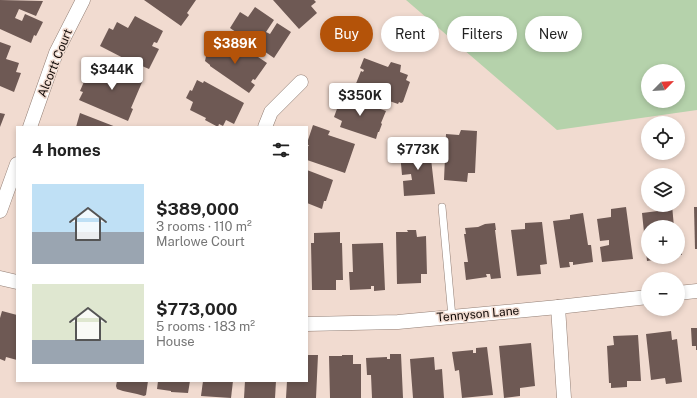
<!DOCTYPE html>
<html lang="en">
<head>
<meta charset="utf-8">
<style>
  :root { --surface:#fff; --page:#f2f2f2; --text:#222; --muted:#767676; --accent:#b45309 }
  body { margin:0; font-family:"Public Sans",sans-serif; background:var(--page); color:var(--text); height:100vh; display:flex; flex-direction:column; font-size:15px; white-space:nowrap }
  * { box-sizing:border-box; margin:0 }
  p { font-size:13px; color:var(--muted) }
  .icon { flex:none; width:22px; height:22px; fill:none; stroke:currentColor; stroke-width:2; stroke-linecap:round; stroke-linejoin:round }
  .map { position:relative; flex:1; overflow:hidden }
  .drawer { position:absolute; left:16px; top:126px; width:292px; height:256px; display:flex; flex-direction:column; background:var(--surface); border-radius:0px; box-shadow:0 2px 6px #0003 }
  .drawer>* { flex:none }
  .hud { position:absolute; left:320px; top:16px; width:317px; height:36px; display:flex; gap:8px }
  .needle { width:26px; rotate:66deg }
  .buttons { position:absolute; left:641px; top:64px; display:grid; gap:8px }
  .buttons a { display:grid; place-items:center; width:44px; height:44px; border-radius:50%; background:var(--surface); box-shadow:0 2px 6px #0003; font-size:20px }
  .price { position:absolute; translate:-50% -34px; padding:0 9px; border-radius:4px; background:#fff; color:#222; font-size:13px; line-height:26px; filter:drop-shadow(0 1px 2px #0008) }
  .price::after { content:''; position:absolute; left:50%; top:24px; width:12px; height:9px; margin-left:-6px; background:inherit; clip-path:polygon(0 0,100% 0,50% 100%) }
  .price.active { background:var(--accent); color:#fff }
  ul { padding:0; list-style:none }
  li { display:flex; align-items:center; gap:12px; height:100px; padding:0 16px }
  li span { display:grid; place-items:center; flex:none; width:112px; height:80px; border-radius:0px; color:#555 }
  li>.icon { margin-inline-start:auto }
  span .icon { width:48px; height:48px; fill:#fffc; stroke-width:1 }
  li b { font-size:17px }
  h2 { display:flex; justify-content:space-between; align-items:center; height:48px; padding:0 16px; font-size:17px }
  .chip { padding:0 14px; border-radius:18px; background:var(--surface); box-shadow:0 2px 6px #0003; font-size:14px; line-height:36px }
  .chip.active { background:var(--accent); color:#fff }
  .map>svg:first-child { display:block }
</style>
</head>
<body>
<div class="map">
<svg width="697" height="398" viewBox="0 0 697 398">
  <rect width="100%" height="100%" fill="#f1dbd0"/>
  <!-- green -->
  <path fill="#b5d2ab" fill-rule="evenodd" d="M406,0H697V110L557,130ZM648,71H678V101H648Z"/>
  <!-- building -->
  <g fill="#6e5954">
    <path d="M0,0L43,1L36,16L19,9L15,18L22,21L25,14L43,22L36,36L34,35L31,43L0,29Z"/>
    <path d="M144,0H196L187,13L189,15L181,26Z"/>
    <path d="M273,0H314L316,2L311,6L317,13L299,29Z"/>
    <path d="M255,7L274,20L266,32L270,34L277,23L291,32L274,58L230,28L240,12L248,17Z"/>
    <path d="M135,16L163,31L157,43L154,42L152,46L159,49L149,69L142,66L141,68L138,66L137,67L130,63L131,62L100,46L109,28L113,30L117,22L128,28Z"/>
    <path d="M214,41L223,47L227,41L250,57L252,53L267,63L255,80L253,79L251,82L255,85L249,93L210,66V65L205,61L207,52Z"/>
    <path d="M0,42L11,46L6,59L19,63L16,72L21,73L14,92L0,86Z"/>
    <path d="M364,58L388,67L391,62L401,65L400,72L408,75L406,80L410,82L403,102L401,103L399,102L398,104L372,95L371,98L353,91L361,71L363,72L364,70L360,68Z"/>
    <path d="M102,62L133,75V74L141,78V79L143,80L131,108L133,109L128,121L79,100L83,92L80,91L86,77L94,80Z"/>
    <path d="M197,80L203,83L204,81L244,103L234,124L226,120L223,126L219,124L218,127L205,120L206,118L190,110L193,102L186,98L190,90L192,91Z"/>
    <path d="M342,95L386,111L381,123L382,124L379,132H378L376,139L340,127L342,121L334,117Z"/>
    <path d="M0,113L5,114L0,127Z"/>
    <path d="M80,113L116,127H76Z"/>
    <path d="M313,125L330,131L328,135L355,144L345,173L307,160V148L309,145H307V143Z"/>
    <path d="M461,130L477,131L475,173H468L467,182L444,180L446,134L459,135Z"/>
    <path d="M429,141L435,194L404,196L403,181L412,180L411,174L402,175L400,153L415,152L414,142Z"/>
    <path d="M307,170L333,180L326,201H324L322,209L307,203Z"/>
    <path d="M672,205L674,227H648V257H658L659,259L647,261L642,213L658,211V207Z"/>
    <path d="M626,207L633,259L602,262L600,247L609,245V240L600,241L597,219L611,217V209Z"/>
    <path d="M694,207H697V249H695Z"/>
    <path d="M583,213L588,245H591L593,262L573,265V262H569L570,267L560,268L553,221L570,219V215Z"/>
    <path d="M542,222L547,264L540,265L541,274L517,276L511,230L525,229V223Z"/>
    <path d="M495,223L496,230H495L501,278L491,279L490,274H486L487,277L466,280L464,262H468L464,234H466L465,228L478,227L485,224Z"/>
    <path d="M407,230H416L417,237L426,236L427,274H421V283L397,284L396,232H408Z"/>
    <path d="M340,232V243H342L343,280H336V290H312L311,243H314V233Z"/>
    <path d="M679,236L682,255H678V237Z"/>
    <path d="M383,243L385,290L374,291V286H371V289L350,290L349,272H353L352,244Z"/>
    <path d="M2,311L17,315V360L6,357L5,361L0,359V318Z"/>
    <path d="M691,328H697V350H696V346H692Z"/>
    <path d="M671,331L672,340L677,339L682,382L666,384L665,378L651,380L646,334Z"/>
    <path d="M638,335L641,381H627V387L611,388V383H609L607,346L614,345L613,336Z"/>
    <path d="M531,343L535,386L520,388V396L504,398L499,346Z"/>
    <path d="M487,347L493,395L462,398L459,370L455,371L452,352L473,350V353H476V348Z"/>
    <path d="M390,354H401L403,398H372L371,375H367L366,358L387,357V359H390Z"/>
    <path d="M308,355H318L316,398H286L287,381H307Z"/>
    <path d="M342,355H353V364H361V398H330L329,356H342Z"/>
    <path d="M434,357L435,370L442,369L444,398H413L410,359Z"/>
    <path d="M117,381H148L146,395L144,396L137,394L123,391L117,389L116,386Z"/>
    <path d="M158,381H190L188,393L171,392V391L157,389Z"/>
    <path d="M203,381H233L231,398L201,396Z"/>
    <path d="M245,381H276L275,398H244Z"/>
  </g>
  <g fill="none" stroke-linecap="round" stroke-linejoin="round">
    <!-- service casing -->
    <g stroke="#937f75" stroke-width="8">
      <path id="service" d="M442,207L452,317"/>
    </g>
    <!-- minor casing -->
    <g stroke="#937f75" stroke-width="15">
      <g id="minor">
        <path d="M30,127L56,53L83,0"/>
        <path d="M265,127L271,112L301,82"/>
        <path d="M0,211L17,164"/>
        <path d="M0,278L17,282"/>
        <path d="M678,293L697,291"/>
        <path d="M558,307L564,398"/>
        <path d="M307,324L398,322L558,307L648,297"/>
      </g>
    </g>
    <!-- service -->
    <use href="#service" stroke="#fff" stroke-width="7"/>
    <!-- minor -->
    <use href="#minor" stroke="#fff" stroke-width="14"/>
  </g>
  <g text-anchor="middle" stroke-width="3" stroke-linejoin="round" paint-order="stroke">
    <!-- street labels -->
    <g font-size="12" fill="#100906" stroke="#f1dbd0">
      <text transform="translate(55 63) rotate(-68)" y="4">Alcortt Court</text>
      <text transform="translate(478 314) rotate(-5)" y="4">Tennyson Lane</text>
    </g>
  </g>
</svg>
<div class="buttons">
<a><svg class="needle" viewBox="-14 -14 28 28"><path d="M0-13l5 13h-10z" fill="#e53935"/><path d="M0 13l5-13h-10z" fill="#767676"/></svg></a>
<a><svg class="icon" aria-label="locate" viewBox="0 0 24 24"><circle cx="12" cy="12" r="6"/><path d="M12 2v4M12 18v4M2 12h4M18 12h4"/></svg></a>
<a><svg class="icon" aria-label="layers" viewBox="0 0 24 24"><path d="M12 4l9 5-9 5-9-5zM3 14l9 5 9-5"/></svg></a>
<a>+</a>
<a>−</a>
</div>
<b class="price active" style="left:235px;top:65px">$389K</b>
<b class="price" style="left:112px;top:91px">$344K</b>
<b class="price" style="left:360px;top:117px">$350K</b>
<b class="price" style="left:418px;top:171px">$773K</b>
<div class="hud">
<a class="chip active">Buy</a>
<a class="chip">Rent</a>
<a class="chip">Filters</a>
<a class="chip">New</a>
</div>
<section class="drawer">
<h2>4 homes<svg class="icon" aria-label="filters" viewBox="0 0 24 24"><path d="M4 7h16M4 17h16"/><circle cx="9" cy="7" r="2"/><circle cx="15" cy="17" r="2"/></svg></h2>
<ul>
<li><span style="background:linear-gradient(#bfe0f5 60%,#9aa5b1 0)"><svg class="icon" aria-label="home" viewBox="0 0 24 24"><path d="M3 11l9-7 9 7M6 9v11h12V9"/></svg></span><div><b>$389,000</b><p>3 rooms · 110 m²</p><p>Marlowe Court</p></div></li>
<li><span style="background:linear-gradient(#dfe7d0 70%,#9aa5b1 0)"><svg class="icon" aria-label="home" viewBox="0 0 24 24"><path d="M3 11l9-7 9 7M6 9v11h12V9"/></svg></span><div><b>$773,000</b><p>5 rooms · 183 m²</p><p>House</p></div></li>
</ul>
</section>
</div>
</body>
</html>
